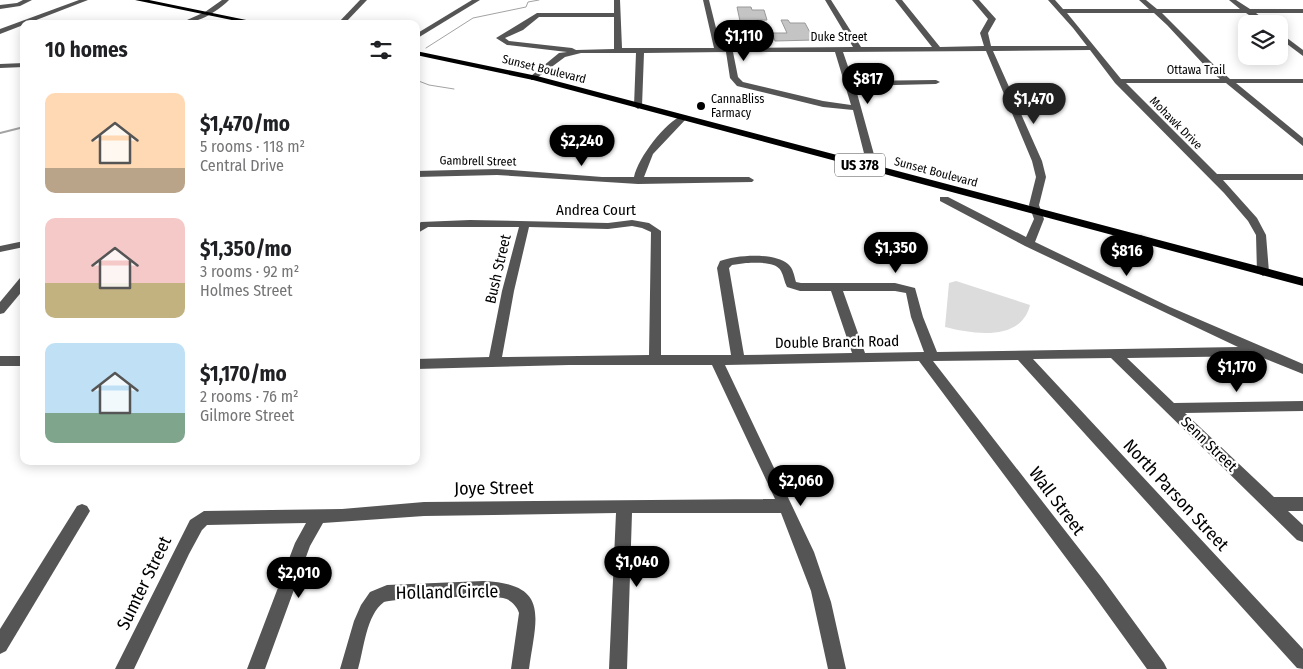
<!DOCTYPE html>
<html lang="en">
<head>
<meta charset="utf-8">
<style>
  :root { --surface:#fff; --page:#f6f6f6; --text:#202124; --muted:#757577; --accent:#000 }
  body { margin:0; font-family:"Fira Sans Condensed",sans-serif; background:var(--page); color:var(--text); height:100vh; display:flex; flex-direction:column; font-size:19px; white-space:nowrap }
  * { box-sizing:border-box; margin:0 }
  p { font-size:16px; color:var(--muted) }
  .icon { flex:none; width:28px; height:28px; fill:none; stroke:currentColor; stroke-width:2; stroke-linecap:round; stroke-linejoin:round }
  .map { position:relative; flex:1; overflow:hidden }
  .drawer { position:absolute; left:20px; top:20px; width:400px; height:445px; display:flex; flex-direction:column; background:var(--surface); border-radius:10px; box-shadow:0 2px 12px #0003 }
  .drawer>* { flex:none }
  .controls { position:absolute; left:1238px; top:15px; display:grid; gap:10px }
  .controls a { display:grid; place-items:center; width:50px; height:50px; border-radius:10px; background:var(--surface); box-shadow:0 2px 12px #0003; font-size:25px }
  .price { position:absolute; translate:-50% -42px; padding:0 11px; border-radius:18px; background:var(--accent); color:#fff; font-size:16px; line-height:32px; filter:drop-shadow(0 1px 2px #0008) }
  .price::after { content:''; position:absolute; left:50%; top:30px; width:15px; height:11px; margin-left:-8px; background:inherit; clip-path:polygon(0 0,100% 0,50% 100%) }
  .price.selected { background:#222; color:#fff }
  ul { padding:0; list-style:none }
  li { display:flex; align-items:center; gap:15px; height:125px; padding:0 25px }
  li span { display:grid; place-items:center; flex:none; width:140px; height:100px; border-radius:10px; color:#555 }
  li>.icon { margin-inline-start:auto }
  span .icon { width:60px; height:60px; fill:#fffc; stroke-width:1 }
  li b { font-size:21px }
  h2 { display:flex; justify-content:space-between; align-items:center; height:60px; padding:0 25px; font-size:21px }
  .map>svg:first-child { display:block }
</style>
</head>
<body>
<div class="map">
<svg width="1303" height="669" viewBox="0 0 1303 669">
  <rect width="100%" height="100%" fill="#fff"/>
  <!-- green -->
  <path fill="#dcdcdc" d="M956,281L1030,305C1021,342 973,334 945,327L949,283Z"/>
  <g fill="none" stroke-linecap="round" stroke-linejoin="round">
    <!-- stream-far1 -->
    <g stroke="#a3a3a3" stroke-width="1">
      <path d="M426,48L473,18L526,7L528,2L539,0"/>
      <path d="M416,62L419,61"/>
      <path d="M416,80L429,85L454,89"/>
    </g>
    <!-- stream -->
    <path stroke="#a3a3a3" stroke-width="2" d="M0,133L24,127"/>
  </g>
  <!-- building -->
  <g fill="#c4c4c4" stroke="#999">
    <path d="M737,7H751L752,10H764L767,20L740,21Z"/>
    <path d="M781,20H788L790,23H805L814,40L775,41L772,33H787Z"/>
    <path d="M725,31L756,32L758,41L746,42L726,39Z"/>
  </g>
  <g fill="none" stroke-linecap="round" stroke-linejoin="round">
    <!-- minor -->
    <g fill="#555" fill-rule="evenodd">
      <path d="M23,0H32L20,6L0,9V5L17,3Z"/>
      <path d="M79,0H88L0,34V29Z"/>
      <path d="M222,0H229C216,13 196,24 178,24L205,12Z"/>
      <path d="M360,0H367L344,24H337Z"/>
      <path d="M472,0H480L416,39V34Z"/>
      <path d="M614,0H620L622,48H714L703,0H709L721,48L853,47L825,0H831L861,47H932L895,0H902L940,47L984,46L980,33L988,19L972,0H979L996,19L988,33L991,46H1087L1073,28L1048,0H1055L1063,9H1149L1139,0H1146L1157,9H1240L1229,0H1236L1250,9H1303V13H1256L1270,24H1262L1246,13H1162L1213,64L1230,79H1303V83H1236L1303,138V146L1226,83H1126L1217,174H1303V180H1223L1257,218L1266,235L1269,272L1263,276L1257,272L1256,235L1248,221L1224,193L1115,83L1090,50L993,51L1042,161L1046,177L1039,205L1044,219L1035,242L1170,307L1303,364V374L1258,356L1127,358L1174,403L1303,401V411L1185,413L1274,497H1303V511H1288L1303,525V542L1297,540L1111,358L1033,359L1303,649V669L1297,668L1018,360L933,361L1102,578L1164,663L1167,669H1147L1090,590L919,361L725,365L814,552L831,602L846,669H828L811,591L781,513H632L627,669H609L616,513L424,516L323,523L310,546L265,669H247L295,543L306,523L207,525L202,530L189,554L134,669H115L190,520L204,511L342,509L424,502L775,499L712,365H569L416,369V359L489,357L502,291L519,227H428L416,234V226L421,222L470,220L608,223L632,220L649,223L661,231V355H731L717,268L720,261C736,255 774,252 788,264C793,268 794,275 796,282L801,283H895L915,288L923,317L937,352L1238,347L1025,246L940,201V197H948L1026,237L1034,219L1029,205L1036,177L1032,161L986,51L843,52L853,81L936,80L940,82L936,84L855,86L878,169L873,172L868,169L853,110L823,107L737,86L730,78L726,52L644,53L642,106L638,109L634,106L636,53H581L565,57L534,80H531V76L559,53L567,52L507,45L496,38L537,13H614ZM1067,13H1154L1167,25L1207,68L1220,79H1121ZM539,17H614V49L576,50L572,48L509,41L505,38L523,30ZM733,52H835L851,105L823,101L743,82L738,77ZM632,226L642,228L651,232L649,355L502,357L514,291L529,227L608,229ZM746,263C756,263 776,261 781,271C784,276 784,282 787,287L800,291H831L852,353L744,355L729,268L732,265ZM843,291H895L906,293L911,317L924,352L865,353Z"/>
      <path d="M1279,32L1303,50V56L1279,38Z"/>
      <path d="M24,63V67L0,68V64Z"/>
      <path d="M683,115L687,118L653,154L644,177H749L754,180L752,182L638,184L497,175L416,177V171L497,169L602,177H634C638,158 665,122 683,115Z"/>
      <path d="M24,241V247L0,252V246Z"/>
      <path d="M24,277V289L4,313L0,314V302L20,278Z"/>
      <rect x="0" y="356" width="24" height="10"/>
      <path d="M82,504L87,506L90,511L6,651L0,654V629L77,506Z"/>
      <path d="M483,581C551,584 536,618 529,669H511L519,613C517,606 510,599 503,598C489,595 396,598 384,602C366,615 364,649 358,669H340L354,621L361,605L370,592L387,585Z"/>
    </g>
    <!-- major -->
    <g fill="#000" fill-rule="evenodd">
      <path d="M135,0H149L266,24H251Z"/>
      <path d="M416,51L537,76L1303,278V286L533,80L416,55Z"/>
    </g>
  </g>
  <!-- markers -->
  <circle fill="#000" stroke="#fff" stroke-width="2" cx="701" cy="106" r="5"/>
  <g text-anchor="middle" stroke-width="4.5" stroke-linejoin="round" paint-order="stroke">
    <!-- far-street labels -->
    <g font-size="12" fill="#000" stroke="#fff">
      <text x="839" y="41">Duke Street</text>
      <text transform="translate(544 69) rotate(14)" y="4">Sunset Boulevard</text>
      <text x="1196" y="74">Ottawa Trail</text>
      <text transform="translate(1176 123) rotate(45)" y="4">Mohawk Drive</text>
      <text transform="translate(478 161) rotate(1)" y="4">Gambrell Street</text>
      <text transform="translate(936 172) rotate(15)" y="4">Sunset Boulevard</text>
    </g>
    <!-- far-poi labels -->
    <g font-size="12" fill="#000" stroke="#fff" text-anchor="start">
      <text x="711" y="103">CannaBliss<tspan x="711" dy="14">Farmacy</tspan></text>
    </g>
    <!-- shield labels -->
    <rect fill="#fff" stroke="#4c4c4c" stroke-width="1" x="835" y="153.5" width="50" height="23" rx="4"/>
    <g font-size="14" font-weight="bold" fill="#000">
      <text x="860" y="170">US 378</text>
    </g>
    <!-- street labels -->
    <g font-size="15" fill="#000" stroke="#fff">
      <text x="596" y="215">Andrea Court</text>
      <text transform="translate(498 269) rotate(-77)" y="5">Bush Street</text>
      <text transform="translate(837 342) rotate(-1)" y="5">Double Branch Road</text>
      <text transform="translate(1209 444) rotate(44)" y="5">Senn Street</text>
    </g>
    <!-- near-street labels -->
    <g font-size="18" fill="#000" stroke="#fff">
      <text transform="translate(494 488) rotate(-1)" y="6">Joye Street</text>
      <text transform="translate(1176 495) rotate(47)" y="6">North Parson Street</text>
      <text transform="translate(1057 501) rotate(53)" y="6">Wall Street</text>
      <text transform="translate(144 583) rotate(-64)" y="6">Sumter Street</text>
      <text transform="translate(447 592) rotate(-1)" y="6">Holland Circle</text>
    </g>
  </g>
</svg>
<div class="controls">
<a><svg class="icon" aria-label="layers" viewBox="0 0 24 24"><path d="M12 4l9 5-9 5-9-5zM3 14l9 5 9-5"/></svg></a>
</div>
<b class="price" style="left:744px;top:62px">$1,110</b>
<b class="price" style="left:868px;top:105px">$817</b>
<b class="price selected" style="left:1034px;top:125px">$1,470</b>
<b class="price" style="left:582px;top:167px">$2,240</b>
<b class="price" style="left:896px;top:274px">$1,350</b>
<b class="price" style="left:1127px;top:277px">$816</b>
<b class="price" style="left:1237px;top:393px">$1,170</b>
<b class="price" style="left:801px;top:507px">$2,060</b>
<b class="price" style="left:637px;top:588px">$1,040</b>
<b class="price" style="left:299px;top:599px">$2,010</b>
<section class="drawer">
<h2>10 homes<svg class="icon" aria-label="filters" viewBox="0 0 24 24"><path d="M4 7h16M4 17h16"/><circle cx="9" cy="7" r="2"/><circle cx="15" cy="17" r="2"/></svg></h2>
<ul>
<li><span style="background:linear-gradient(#ffd9b3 75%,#b9a48a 0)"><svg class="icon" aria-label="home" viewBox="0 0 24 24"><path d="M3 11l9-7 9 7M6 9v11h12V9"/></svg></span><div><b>$1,470/mo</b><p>5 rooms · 118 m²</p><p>Central Drive</p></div></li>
<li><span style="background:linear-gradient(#f6c9c9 65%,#c2b280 0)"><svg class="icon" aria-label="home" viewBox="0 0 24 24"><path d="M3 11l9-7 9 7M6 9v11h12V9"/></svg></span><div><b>$1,350/mo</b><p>3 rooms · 92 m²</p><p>Holmes Street</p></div></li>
<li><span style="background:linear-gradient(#bfe0f5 70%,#7fa58c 0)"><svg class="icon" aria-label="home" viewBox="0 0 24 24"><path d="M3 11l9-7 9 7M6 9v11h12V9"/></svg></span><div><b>$1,170/mo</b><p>2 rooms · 76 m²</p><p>Gilmore Street</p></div></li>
</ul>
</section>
</div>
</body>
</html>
